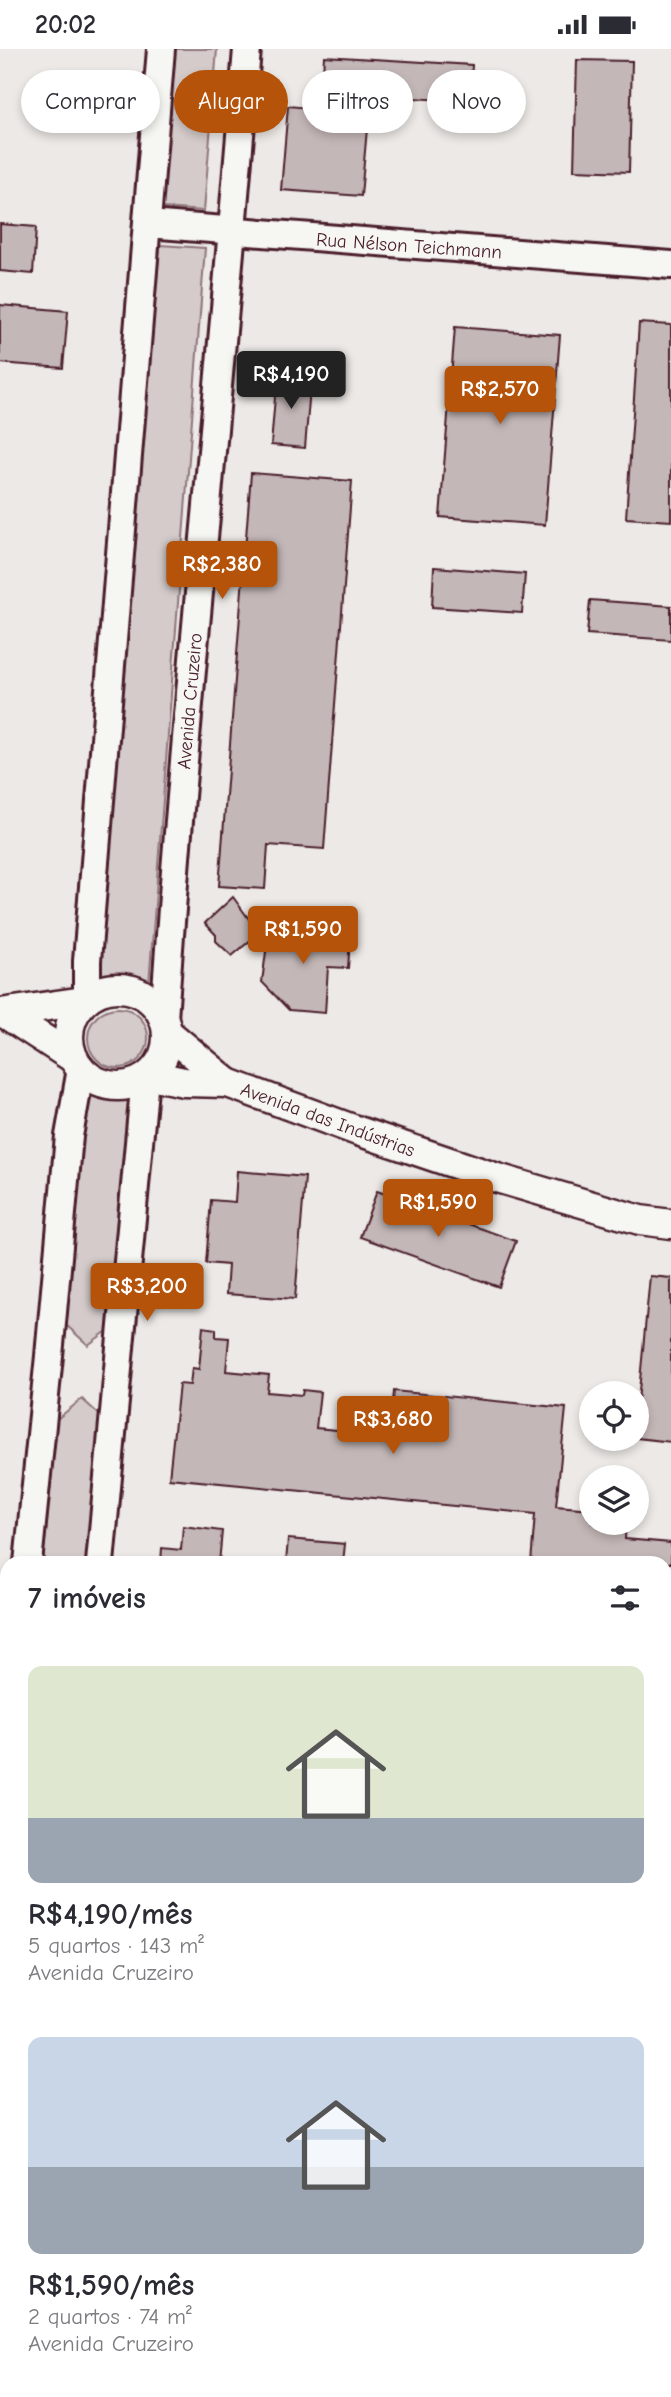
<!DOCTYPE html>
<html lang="pt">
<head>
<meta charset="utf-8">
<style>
  :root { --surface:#fff; --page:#f2f2f3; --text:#2b2b33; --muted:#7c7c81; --accent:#b45309 }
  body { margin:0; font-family:"Comic Neue",sans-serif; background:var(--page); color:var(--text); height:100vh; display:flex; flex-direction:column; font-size:26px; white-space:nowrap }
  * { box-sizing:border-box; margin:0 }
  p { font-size:23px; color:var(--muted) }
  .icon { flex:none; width:38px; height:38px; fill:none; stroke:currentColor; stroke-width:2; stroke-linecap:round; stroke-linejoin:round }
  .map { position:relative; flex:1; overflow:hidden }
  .sheet { position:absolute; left:0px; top:1507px; width:672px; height:842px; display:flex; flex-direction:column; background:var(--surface); border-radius:21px 21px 0 0; box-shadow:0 4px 10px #0003 }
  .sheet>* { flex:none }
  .guide { position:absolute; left:21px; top:21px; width:630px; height:63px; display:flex; gap:14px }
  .fabs { position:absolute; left:579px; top:1332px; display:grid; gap:14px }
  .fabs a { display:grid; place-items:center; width:70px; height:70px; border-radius:50%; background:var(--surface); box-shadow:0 4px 10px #0003; font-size:35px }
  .price { position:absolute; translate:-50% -60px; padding:0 16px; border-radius:7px; background:var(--accent); color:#fff; font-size:23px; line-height:46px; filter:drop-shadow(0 2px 4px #0008) }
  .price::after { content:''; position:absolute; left:50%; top:42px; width:21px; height:16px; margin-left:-10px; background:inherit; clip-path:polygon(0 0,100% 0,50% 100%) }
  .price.selected { background:#222; color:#fff }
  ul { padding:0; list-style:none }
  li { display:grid; align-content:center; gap:14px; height:371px; padding:0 28px }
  li span { display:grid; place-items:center; height:217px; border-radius:14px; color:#555 }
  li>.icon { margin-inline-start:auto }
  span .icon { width:126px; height:126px; fill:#fffc; stroke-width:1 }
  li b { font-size:30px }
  h2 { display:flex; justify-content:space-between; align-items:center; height:84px; padding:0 28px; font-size:30px }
  .pill { padding:0 24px; border-radius:32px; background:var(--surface); box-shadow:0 4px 10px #0003; font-size:24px; line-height:63px }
  .pill.selected { background:var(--accent); color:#fff }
  .status { display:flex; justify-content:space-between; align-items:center; height:49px; padding:0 35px; background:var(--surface); direction:ltr }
  .status svg { height:19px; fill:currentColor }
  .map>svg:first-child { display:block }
</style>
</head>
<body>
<div class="status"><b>20:02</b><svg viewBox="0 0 49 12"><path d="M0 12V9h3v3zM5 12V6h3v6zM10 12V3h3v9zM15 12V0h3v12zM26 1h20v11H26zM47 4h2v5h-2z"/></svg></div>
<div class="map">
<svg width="671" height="2348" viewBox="0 0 671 2348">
  <rect width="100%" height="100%" fill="#ece9e6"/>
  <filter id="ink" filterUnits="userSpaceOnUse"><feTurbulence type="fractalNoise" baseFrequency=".0143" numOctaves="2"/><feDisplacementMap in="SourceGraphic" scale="14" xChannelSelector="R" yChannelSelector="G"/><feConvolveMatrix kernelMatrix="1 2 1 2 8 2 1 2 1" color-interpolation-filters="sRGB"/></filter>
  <g filter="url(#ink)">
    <!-- green -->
    <g fill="#d4cbca" stroke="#8f757a" stroke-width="2">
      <path d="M174,0H217L204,162L162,159Z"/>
      <path d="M160,196L205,199L149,935L94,930Z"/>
      <circle cx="118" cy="989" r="30"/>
      <path d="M87,1045L136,1049L114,1277L88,1296L65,1275Z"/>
      <path d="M82,1350L102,1368L88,1514H43L57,1370Z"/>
      <path d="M7,1855V2010L0,2004V1922Z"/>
      <path d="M7,2063V2342H12L11,2348H0V2067Z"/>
    </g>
    <!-- building -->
    <g fill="#c4b7b7" stroke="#4a1f2b" stroke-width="2">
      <path d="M324,7L472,16L470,53L370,46L361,147L281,141L288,57L321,60Z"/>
      <path d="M577,11L632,12L629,123L574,121Z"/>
      <path d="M0,175L36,178L33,225L0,222Z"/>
      <path d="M0,256L68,262L63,319L0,314Z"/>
      <path d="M639,274L671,276V472L626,469Z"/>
      <path d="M455,278L560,286L545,476L440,468Z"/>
      <path d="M277,324L311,327L305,399L271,396Z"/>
      <path d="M251,424L352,432L324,800L268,796L265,840L219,837Z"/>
      <path d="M434,518L525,525L522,564L432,558Z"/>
      <path d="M590,551L671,557V591L587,585Z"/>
      <path d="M233,848L259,884L232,907L216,892V886L205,874Z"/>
      <path d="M305,876L330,877L329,889L350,891L348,919L328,918L325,964L289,961L262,933L269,880L304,885Z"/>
      <path d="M237,1122L305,1128L295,1250L226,1245L228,1216L206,1214L211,1151L235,1153Z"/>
      <path d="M377,1142L516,1192L499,1238L360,1188Z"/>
      <path d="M650,1227L671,1229V1393L637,1389V1363Z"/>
      <path d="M203,1278L216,1280V1288L229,1289L226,1322L269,1326L267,1343L302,1346L303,1341L320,1343L316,1379L390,1386L394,1342L566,1359L556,1457L592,1460V1474H626L625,1490L671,1494V1514H531L535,1465L169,1429L179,1335L190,1336L192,1319L199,1320Z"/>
      <path d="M183,1477L222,1482L219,1514H161L162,1499L181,1501Z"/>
      <path d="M288,1490L345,1495L343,1514H286Z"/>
    </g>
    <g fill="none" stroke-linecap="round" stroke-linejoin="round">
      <!-- secondary casing -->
      <g stroke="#4a1f2b" stroke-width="32">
        <g id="secondary">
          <path d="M148,175L671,216"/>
          <path d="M87,949V912L161,0"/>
          <path d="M164,970C186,646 222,324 247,0"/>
          <path d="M28,1514L49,1307L69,1087L81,1020"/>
          <path d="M100,1514L145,1029"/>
          <path d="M0,1779L7,1712"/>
          <path d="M21,2348V2342"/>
        </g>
      </g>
      <!-- primary casing -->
      <g stroke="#4a1f2b" stroke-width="33">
        <g id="primary">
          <circle cx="118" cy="988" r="49"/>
          <path d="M0,964L84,952"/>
          <path d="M4,964L73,1009"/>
          <path d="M167,983L228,1034"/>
          <path d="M150,1026L184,1033L228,1034L358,1082L497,1129L640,1171L671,1175"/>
        </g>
      </g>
      <!-- secondary -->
      <use href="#secondary" stroke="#f6f6f2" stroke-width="26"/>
      <!-- primary -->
      <use href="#primary" stroke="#f6f6f2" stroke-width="28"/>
    </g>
  </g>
  <g text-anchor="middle" stroke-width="6" stroke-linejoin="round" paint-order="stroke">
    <!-- street labels -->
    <g font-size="19" fill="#4a1f2b" stroke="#f6f6f2">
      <text transform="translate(409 196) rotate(4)" y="7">Rua Nélson Teichmann</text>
      <text transform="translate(189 652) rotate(-85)" y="7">Avenida Cruzeiro</text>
      <text transform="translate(328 1070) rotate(20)" y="7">Avenida das Indústrias</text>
    </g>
  </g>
</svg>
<div class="fabs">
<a><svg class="icon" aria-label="locate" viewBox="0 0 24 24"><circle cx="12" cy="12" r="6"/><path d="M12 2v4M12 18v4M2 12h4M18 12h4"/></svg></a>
<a><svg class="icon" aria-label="layers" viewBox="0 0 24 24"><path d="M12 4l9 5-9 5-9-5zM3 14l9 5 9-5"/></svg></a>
</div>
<b class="price selected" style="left:291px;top:362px">R$4,190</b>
<b class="price" style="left:500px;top:377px">R$2,570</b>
<b class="price" style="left:222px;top:552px">R$2,380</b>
<b class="price" style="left:303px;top:917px">R$1,590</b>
<b class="price" style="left:438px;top:1190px">R$1,590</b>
<b class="price" style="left:147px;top:1274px">R$3,200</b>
<b class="price" style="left:393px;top:1407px">R$3,680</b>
<div class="guide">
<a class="pill">Comprar</a>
<a class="pill selected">Alugar</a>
<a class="pill">Filtros</a>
<a class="pill">Novo</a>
</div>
<section class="sheet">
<h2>7 imóveis<svg class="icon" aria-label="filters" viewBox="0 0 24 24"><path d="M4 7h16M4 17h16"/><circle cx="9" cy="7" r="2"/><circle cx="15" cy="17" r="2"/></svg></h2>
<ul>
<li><span style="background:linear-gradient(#dfe7d0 70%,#9aa5b1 0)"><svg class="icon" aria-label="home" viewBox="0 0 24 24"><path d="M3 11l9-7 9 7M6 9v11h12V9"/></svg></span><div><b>R$4,190/mês</b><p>5 quartos · 143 m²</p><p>Avenida Cruzeiro</p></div></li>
<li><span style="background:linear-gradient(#c9d6e8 60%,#9aa5b1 0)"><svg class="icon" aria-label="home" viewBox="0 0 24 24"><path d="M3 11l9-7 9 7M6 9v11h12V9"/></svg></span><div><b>R$1,590/mês</b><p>2 quartos · 74 m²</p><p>Avenida Cruzeiro</p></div></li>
</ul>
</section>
</div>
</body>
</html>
